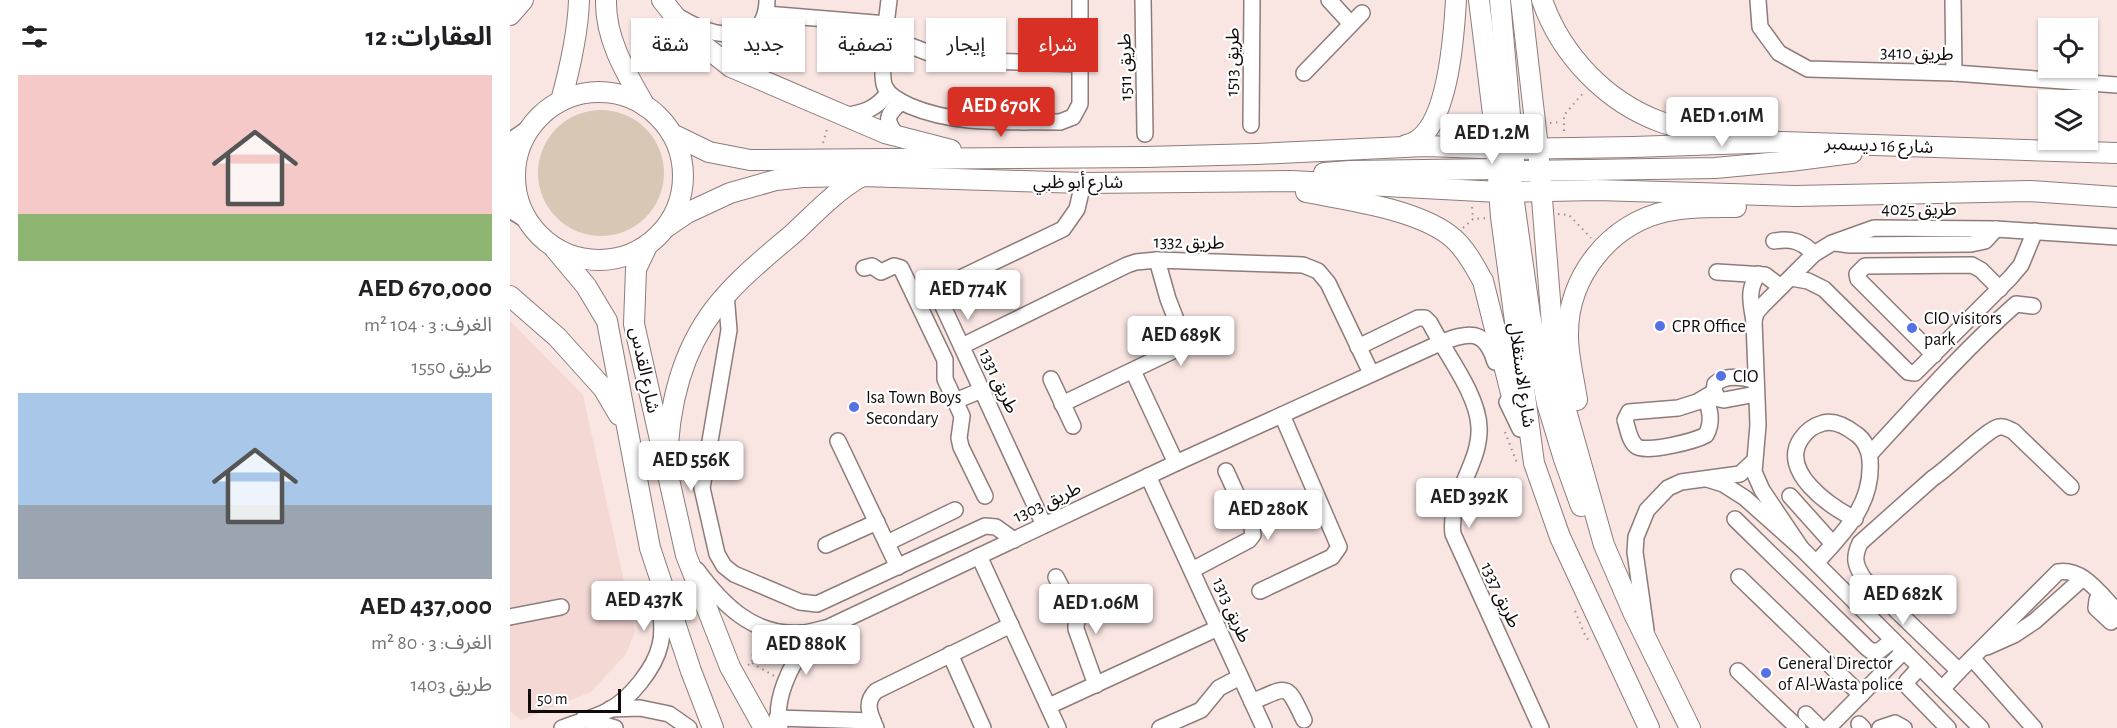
<!DOCTYPE html>
<html lang="ar">
<head>
<meta charset="utf-8">
<style>
  :root { --surface:#fff; --page:#f2f2f2; --text:#202124; --muted:#757577; --accent:#d93025 }
  body { margin:0; font-family:"Alegreya Sans","Noto Sans Arabic",sans-serif; background:var(--page); color:var(--text); direction:rtl; height:100vh; display:flex; flex-direction:column; font-size:22px; white-space:nowrap }
  * { box-sizing:border-box; margin:0 }
  p { font-size:20px; color:var(--muted) }
  .icon { flex:none; width:33px; height:33px; fill:none; stroke:currentColor; stroke-width:2; stroke-linecap:round; stroke-linejoin:round }
  .map { position:relative; flex:1; overflow:hidden; direction:ltr }
  .panel { display:flex; flex-direction:column; background:var(--surface); width:510px }
  .panel>* { flex:none }
  .hud { position:absolute; left:18px; top:18px; width:570px; height:54px; direction:rtl; display:flex; gap:12px }
  .controls { position:absolute; left:1528px; top:18px; display:grid; gap:12px }
  .controls a { display:grid; place-items:center; width:60px; height:60px; border-radius:0px; background:var(--surface); box-shadow:0 2px 4px #0004; font-size:30px }
  .scale { position:absolute; left:18px; bottom:15px; width:93px; box-sizing:border-box; padding-left:6px; border:3px solid #100a0a; border-top:0; font-size:16px; line-height:21px; white-space:nowrap; color:#100a0a; -webkit-text-stroke:4px #fff; paint-order:stroke }
  .price { position:absolute; translate:-50% -51px; padding:0 14px; border-radius:6px; background:#fff; color:#222; font-size:20px; line-height:39px; filter:drop-shadow(0 2px 3px #0008) }
  .price::after { content:''; position:absolute; left:50%; top:36px; width:18px; height:14px; margin-left:-9px; background:inherit; clip-path:polygon(0 0,100% 0,50% 100%) }
  .price.selected { background:var(--accent); color:#fff }
  ul { padding:0; list-style:none }
  li { display:grid; align-content:center; gap:12px; height:318px; padding:0 18px }
  li span { display:grid; place-items:center; height:186px; border-radius:0px; color:#555 }
  li>.icon { margin-inline-start:auto }
  span .icon { width:108px; height:108px; fill:#fffc; stroke-width:1 }
  li b { font-size:26px }
  h2 { display:flex; justify-content:space-between; align-items:center; height:72px; padding:0 18px; font-size:26px }
  .chip { padding:0 21px; border-radius:0px; background:var(--surface); box-shadow:0 2px 4px #0004; font-size:21px; line-height:54px }
  .chip.selected { background:var(--accent); color:#fff }
  main { display:flex; flex:1; min-height:0 }
  .map>svg:first-child { display:block }
</style>
</head>
<body>
<main>
<div class="map">
<svg width="1607" height="728" viewBox="0 0 1607 728">
  <rect width="100%" height="100%" fill="#f9e6e3"/>
  <!-- built -->
  <path fill="#f3d8d4" d="M0,321L73,395L125,631L116,654L81,692L11,720L0,711Z"/>
  <!-- green -->
  <circle fill="#d7c8b5" cx="91" cy="173" r="63"/>
  <g fill="none" stroke-linecap="round" stroke-linejoin="round">
    <!-- minor casing -->
    <g stroke="#8d7c79" stroke-width="18">
      <g id="minor">
        <path d="M379,0C377,17 369,75 375,87C379,96 391,102 400,106C447,126 500,121 550,122L563,117L570,104V0"/>
        <path d="M633,0L635,134"/>
        <path d="M819,0L841,24"/>
        <path d="M1248,0L1250,27L1269,53L1298,69L1444,73L1607,85"/>
        <path d="M1443,0L1444,73"/>
        <path d="M256,14L377,24"/>
        <path d="M169,17C198,34 212,37 246,32"/>
        <path d="M375,36L419,53L446,60L570,64"/>
        <path d="M794,73L852,13"/>
        <path d="M238,76C223,36 257,37 257,0"/>
        <path d="M333,116C354,113 366,109 378,93"/>
        <path d="M741,125L742,0"/>
        <path d="M388,137C375,120 375,117 391,102"/>
        <path d="M0,141L20,127"/>
        <path d="M0,210L19,222"/>
        <path d="M1264,241C1281,238 1292,241 1304,254"/>
        <path d="M1325,243L1340,245L1461,244L1475,241L1486,229"/>
        <path d="M354,268L362,266L371,272L384,266L391,268L435,360V379L452,416L449,438L451,447L475,496"/>
        <path d="M1207,272L1255,275L1271,287"/>
        <path d="M1281,278L1298,281L1314,289L1398,372L1405,373L1500,278L1511,265L1525,231"/>
        <path d="M216,294L219,330L192,488L207,554L214,566L224,574L290,602L307,604L475,526L486,527L504,540"/>
        <path d="M1244,321C1241,303 1237,290 1248,274"/>
        <path d="M672,344L696,337"/>
        <path d="M452,346L617,265L626,262L647,260L793,265L808,271L818,283L861,373"/>
        <path d="M848,347L908,318H915L920,323C935,353 968,394 969,427C971,464 938,495 943,534L1031,728"/>
        <path d="M1424,355L1348,279L1347,274L1355,266L1462,265L1471,270L1490,289"/>
        <path d="M623,371L666,463"/>
        <path d="M541,379L563,426"/>
        <path d="M1246,381C1233,377 1216,374 1205,384L1204,392L1209,399L1214,400L1246,394"/>
        <path d="M1196,398C1200,411 1203,422 1196,435C1185,441 1135,454 1126,446C1119,440 1118,429 1115,420L1119,412L1168,408L1187,402L1204,392"/>
        <path d="M445,401L472,390"/>
        <path d="M997,402L1010,429"/>
        <path d="M552,404L669,348L673,340L672,335L658,299L647,260"/>
        <path d="M328,441L388,567"/>
        <path d="M1360,454C1407,403 1454,350 1506,304L1523,306"/>
        <path d="M638,476L754,728"/>
        <path d="M1197,479L1213,484L1235,498L1291,548L1471,728"/>
        <path d="M1280,496L1323,544"/>
        <path d="M1225,519L1357,648L1361,651H1369L1383,640"/>
        <path d="M534,525L432,304C431,295 434,288 442,282L553,229L567,209L573,183"/>
        <path d="M377,543L445,510"/>
        <path d="M316,545L367,522"/>
        <path d="M1291,548L1252,490L1244,472L1248,425L1244,321L1246,313L1252,306L1304,254L1322,243L1364,228L1486,229L1607,237"/>
        <path d="M469,556L548,728"/>
        <path d="M1307,562C1334,532 1363,505 1360,461C1360,451 1354,439 1346,434C1337,427 1324,420 1313,423C1303,426 1297,430 1291,439C1269,471 1319,506 1345,519"/>
        <path d="M187,570C212,604 244,637 291,633C300,633 310,629 319,627L666,463L930,343C958,332 975,328 985,362"/>
        <path d="M682,570L739,540L743,535L742,528L716,471"/>
        <path d="M546,577L567,618"/>
        <path d="M1229,577L1351,695"/>
        <path d="M750,591L822,557L829,547L772,415"/>
        <path d="M1591,594L1587,600L1586,608L1601,622"/>
        <path d="M0,617L51,607"/>
        <path d="M1136,630L1125,552L1126,537L1137,510L1158,488L1171,482L1230,474L1244,461"/>
        <path d="M1477,647L1504,635L1525,621L1573,578"/>
        <path d="M440,654L473,728"/>
        <path d="M1462,658L1524,728"/>
        <path d="M1410,667L1397,681V686L1438,728"/>
        <path d="M1228,671L1288,728"/>
        <path d="M1449,671L1548,572C1574,568 1590,595 1607,611"/>
        <path d="M586,685L566,629C564,609 594,603 609,596"/>
        <path d="M1432,689L1449,671L1354,579C1345,565 1343,558 1350,543L1423,478C1439,468 1477,429 1489,427C1494,426 1498,429 1503,431L1561,487"/>
        <path d="M742,702C779,686 776,682 794,720"/>
        <path d="M539,706L708,628"/>
        <path d="M100,709L130,708L159,714L179,728"/>
        <path d="M1296,714L1310,728"/>
        <path d="M267,718L363,721"/>
        <path d="M73,719L105,728"/>
        <path d="M1349,724L1353,728"/>
        <path d="M52,728C67,722 85,718 99,710C120,699 145,668 150,645C154,630 150,604 147,589"/>
        <path d="M270,728C263,702 280,663 298,645C304,639 311,634 317,629"/>
        <path d="M366,728C360,714 354,703 366,691L501,625"/>
        <path d="M650,728L691,710L709,688L730,677"/>
        <path d="M1318,728L1394,651"/>
        <path d="M1370,728L1385,723L1394,728"/>
      </g>
    </g>
    <!-- major casing -->
    <g stroke="#8d7c79" stroke-width="22">
      <g id="major">
        <path d="M96,0C95,39 116,73 135,106"/>
        <path d="M152,0L179,34L221,67L375,133L441,150"/>
        <path d="M969,0L984,122L991,217L1024,463L1050,537L1139,728"/>
        <path d="M990,0L1004,161"/>
        <path d="M1011,0L1028,148L1043,338L1055,407L1094,545L1123,612L1180,728"/>
        <path d="M1032,0C1051,55 1096,102 1151,122C1174,130 1201,130 1225,134"/>
        <path d="M0,15L13,0"/>
        <circle cx="89" cy="176" r="84"/>
        <path d="M51,101C60,68 68,34 69,0"/>
        <path d="M162,134L199,152L240,160L635,157L747,154L915,146L1002,149L1123,147L1272,142L1607,153"/>
        <path d="M896,145C938,137 944,35 946,0"/>
        <path d="M814,173L840,171L987,169L1000,166"/>
        <path d="M1001,181L1020,315L1037,403L1054,459L1071,506"/>
        <path d="M796,192C838,200 912,210 944,239C957,251 965,267 973,281L1005,409"/>
        <path d="M989,192C992,181 996,174 1008,171L1205,168L1280,161L1342,153"/>
        <path d="M158,226L177,213L220,193L266,180L293,177L352,176L573,183L781,181L989,192L1087,190L1286,196L1520,191L1607,197"/>
        <path d="M137,246L126,269L124,324L176,555L220,667L254,728"/>
        <path d="M45,249L76,286L97,321L140,548L181,671L203,728"/>
        <path d="M0,296L47,337L93,388L109,415"/>
        <path d="M1067,400C1064,379 1058,357 1058,336C1057,277 1100,223 1158,211C1180,206 1204,207 1226,207"/>
        <path d="M158,444C162,389 178,336 217,294C237,271 262,252 285,232C306,212 327,190 352,176"/>
      </g>
    </g>
    <!-- path -->
    <g stroke="#9d8f8e" stroke-width="2" stroke-dasharray="1.5 4.5" stroke-linecap="butt">
      <path d="M941,120L954,124L961,132"/>
      <path d="M1040,123L1052,122"/>
      <path d="M1054,131V115L1075,91"/>
      <path d="M313,143L318,126"/>
      <path d="M962,207L963,219"/>
      <path d="M1048,214L1059,215L1081,238"/>
      <path d="M953,228L963,219L977,218"/>
      <path d="M995,432L1007,463"/>
      <path d="M1065,611L1075,635L1079,641"/>
      <path d="M242,663L264,676"/>
      <path d="M238,665L242,663L244,637"/>
    </g>
    <!-- minor -->
    <use href="#minor" stroke="#fff" stroke-width="15"/>
    <!-- major -->
    <use href="#major" stroke="#fff" stroke-width="20"/>
  </g>
  <!-- markers -->
  <g fill="#5571e6" stroke="#fff" stroke-width="2">
    <circle cx="1150" cy="326" r="6"/>
    <circle cx="1402" cy="328" r="6"/>
    <circle cx="1211" cy="376" r="6"/>
    <circle cx="344" cy="407" r="6"/>
    <circle cx="1256" cy="673" r="6"/>
  </g>
  <g text-anchor="middle" stroke-width="4.5" stroke-linejoin="round" paint-order="stroke">
    <!-- street labels -->
    <g font-size="18" fill="#100a0a" stroke="#fff">
      <text transform="translate(1407 53) rotate(2)" y="6">طريق 3410</text>
      <text transform="translate(722 62) rotate(-89)" y="6">طريق 1513</text>
      <text transform="translate(615 67) rotate(-91)" y="6">طريق 1511</text>
      <text transform="translate(1369 145) rotate(2)" y="6">شارع 16 ديسمبر</text>
      <text x="568" y="188">شارع أبو ظبي</text>
      <text x="1409" y="215">طريق 4025</text>
      <text transform="translate(679 242) rotate(1)" y="6">طريق 1332</text>
      <text transform="translate(135 370) rotate(78)" y="6">شارع القدس</text>
      <text transform="translate(1012 375) rotate(82)" y="6">شارع الاستقلال</text>
      <text transform="translate(489 381) rotate(65)" y="6">طريق 1331</text>
      <text transform="translate(537 502) rotate(-25)" y="6">طريق 1303</text>
      <text transform="translate(991 595) rotate(65)" y="6">طريق 1337</text>
      <text transform="translate(722 610) rotate(66)" y="6">طريق 1313</text>
    </g>
    <!-- poi labels -->
    <g font-size="18" fill="#100a0a" stroke="#fff" text-anchor="start">
      <text x="1414" y="324">CIO visitors<tspan x="1414" dy="21">park</tspan></text>
      <text x="1162" y="332">CPR Office</text>
      <text x="1223" y="382">CIO</text>
      <text x="356" y="403">Isa Town Boys<tspan x="356" dy="21">Secondary</tspan></text>
      <text x="1268" y="669">General Director<tspan x="1268" dy="21">of Al-Wasta police</tspan></text>
    </g>
  </g>
</svg>
<div class="controls">
<a><svg class="icon" aria-label="locate" viewBox="0 0 24 24"><circle cx="12" cy="12" r="6"/><path d="M12 2v4M12 18v4M2 12h4M18 12h4"/></svg></a>
<a><svg class="icon" aria-label="layers" viewBox="0 0 24 24"><path d="M12 4l9 5-9 5-9-5zM3 14l9 5 9-5"/></svg></a>
</div>
<div class="scale">50 m</div>
<b class="price selected" style="left:491px;top:138px">AED 670K</b>
<b class="price" style="left:1212px;top:148px">AED 1.01M</b>
<b class="price" style="left:982px;top:165px">AED 1.2M</b>
<b class="price" style="left:458px;top:321px">AED 774K</b>
<b class="price" style="left:671px;top:367px">AED 689K</b>
<b class="price" style="left:181px;top:492px">AED 556K</b>
<b class="price" style="left:959px;top:529px">AED 392K</b>
<b class="price" style="left:758px;top:541px">AED 280K</b>
<b class="price" style="left:1393px;top:626px">AED 682K</b>
<b class="price" style="left:134px;top:632px">AED 437K</b>
<b class="price" style="left:586px;top:635px">AED 1.06M</b>
<b class="price" style="left:296px;top:676px">AED 880K</b>
<div class="hud">
<a class="chip selected">شراء</a>
<a class="chip">إيجار</a>
<a class="chip">تصفية</a>
<a class="chip">جديد</a>
<a class="chip">شقة</a>
</div>
</div>
<section class="panel">
<h2>العقارات: 12<svg class="icon" aria-label="filters" viewBox="0 0 24 24"><path d="M4 7h16M4 17h16"/><circle cx="9" cy="7" r="2"/><circle cx="15" cy="17" r="2"/></svg></h2>
<ul>
<li><span style="background:linear-gradient(#f6c9c9 75%,#8fb573 0)"><svg class="icon" aria-label="home" viewBox="0 0 24 24"><path d="M3 11l9-7 9 7M6 9v11h12V9"/></svg></span><div><b>AED 670,000</b><p>الغرف: 3 · 104 m²</p><p>طريق 1550</p></div></li>
<li><span style="background:linear-gradient(#a9c7e8 60%,#9aa5b1 0)"><svg class="icon" aria-label="home" viewBox="0 0 24 24"><path d="M3 11l9-7 9 7M6 9v11h12V9"/></svg></span><div><b>AED 437,000</b><p>الغرف: 3 · 80 m²</p><p>طريق 1403</p></div></li>
</ul>
</section>
</main>
</body>
</html>
